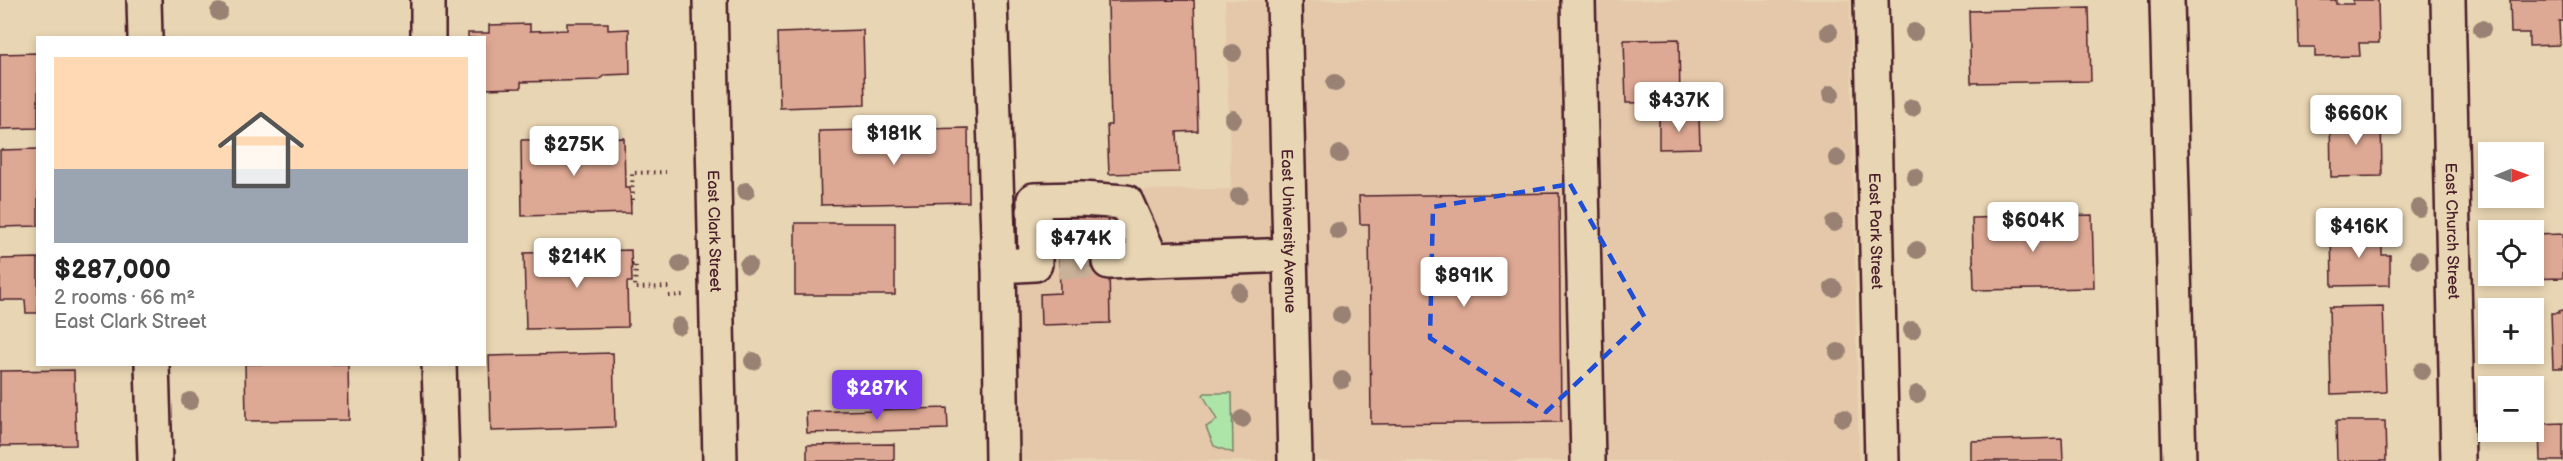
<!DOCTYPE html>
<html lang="en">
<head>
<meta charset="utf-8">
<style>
  :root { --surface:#fff; --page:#f6f6f6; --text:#222; --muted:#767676; --line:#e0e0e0; --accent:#7c3aed }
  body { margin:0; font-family:"Balsamiq Sans",sans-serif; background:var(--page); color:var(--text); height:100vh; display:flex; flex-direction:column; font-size:22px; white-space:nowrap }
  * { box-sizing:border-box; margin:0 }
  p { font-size:20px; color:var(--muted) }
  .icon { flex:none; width:33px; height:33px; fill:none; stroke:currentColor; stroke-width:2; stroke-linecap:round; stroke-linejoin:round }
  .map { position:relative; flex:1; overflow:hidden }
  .side { position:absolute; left:36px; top:36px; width:450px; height:330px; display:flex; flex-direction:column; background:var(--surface); border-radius:0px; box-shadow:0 3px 9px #0003 }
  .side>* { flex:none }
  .needle { width:39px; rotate:89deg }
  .tools { position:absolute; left:2478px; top:142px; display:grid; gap:12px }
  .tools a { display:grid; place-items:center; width:66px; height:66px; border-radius:0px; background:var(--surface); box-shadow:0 3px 9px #0003; font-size:30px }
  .price { position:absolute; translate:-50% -51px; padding:0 14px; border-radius:6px; background:#fff; color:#222; font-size:20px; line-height:39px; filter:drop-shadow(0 2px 3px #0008) }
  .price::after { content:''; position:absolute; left:50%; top:36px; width:18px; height:14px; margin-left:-9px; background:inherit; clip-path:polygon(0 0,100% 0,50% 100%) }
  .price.active { background:var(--accent); color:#fff }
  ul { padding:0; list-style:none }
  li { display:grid; align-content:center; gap:12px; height:318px; padding:0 18px }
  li+li { border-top:2px solid var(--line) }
  li span { display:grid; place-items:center; height:186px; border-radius:0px; color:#555 }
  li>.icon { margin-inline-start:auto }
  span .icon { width:108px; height:108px; fill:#fffc; stroke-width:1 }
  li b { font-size:26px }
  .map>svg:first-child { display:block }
</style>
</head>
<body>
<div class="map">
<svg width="2563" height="461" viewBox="0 0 2563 461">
  <rect width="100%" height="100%" fill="#e8d5b3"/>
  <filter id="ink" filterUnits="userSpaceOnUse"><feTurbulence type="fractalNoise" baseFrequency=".0167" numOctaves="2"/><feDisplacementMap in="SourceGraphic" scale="12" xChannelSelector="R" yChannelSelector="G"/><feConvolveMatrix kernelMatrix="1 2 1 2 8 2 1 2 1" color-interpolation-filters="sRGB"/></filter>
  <g filter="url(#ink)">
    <!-- built -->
    <path fill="#e5c8aa" d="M1225,0H1850L1859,461H1013L1006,191L1231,189Z"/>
    <!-- green -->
    <path fill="#ade4a8" stroke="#7c826a" stroke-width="1.5" d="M1205,393H1232L1233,453L1214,446L1206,427L1217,420L1203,395Z"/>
    <!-- building -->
    <g fill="#dea994" stroke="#4a1f2b" stroke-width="1.5">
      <path d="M1194,0L1198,131L1177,132L1179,172L1109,174L1107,125H1111L1108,1Z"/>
      <path d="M2298,0H2336V4H2353V0H2378L2379,43H2359L2360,56L2315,57V47H2299Z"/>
      <path d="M2510,0H2563V21H2559L2560,45L2529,46V33H2511Z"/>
      <path d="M2089,8L2091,81L1971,83L1969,11Z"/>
      <path d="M567,23H608V30L629,29L630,74L605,75L598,80L521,82V88L484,89V38H468V33H489V25L530,24V31L567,30Z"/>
      <path d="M863,30L865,105L780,108L778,33Z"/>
      <path d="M1679,39L1680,102L1626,103L1624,40Z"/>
      <path d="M38,53V128L0,129V54Z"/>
      <path d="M2381,115L2382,176L2331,177L2330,116Z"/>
      <path d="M1699,117L1700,148L1659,149V118Z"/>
      <path d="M968,128L969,202L821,205L819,131Z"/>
      <path d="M624,138L625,188H630L631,213L522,216L521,140Z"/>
      <path d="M38,149V226L0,227V150Z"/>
      <path d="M1559,193L1561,422L1371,424L1369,224H1360L1359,196Z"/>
      <path d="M1108,210L1110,323L1041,325L1040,294L1060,293L1058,211Z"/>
      <path d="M2092,215L2094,288L1974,290L1972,218Z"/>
      <rect x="795" y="223" width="100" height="72"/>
      <path d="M2382,229V255H2390V285L2332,286L2331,231Z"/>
      <path d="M2563,234V278L2523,279V276H2534V235Z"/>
      <path d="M631,250L632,282H627L628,327L526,329L524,253Z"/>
      <path d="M38,258V313H26L25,300H0V259Z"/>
      <path d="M2383,306L2386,392L2331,394L2329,307Z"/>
      <path d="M2563,310V368H2553L2551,313H2559V311Z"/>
      <path d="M613,353L615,427L491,431L489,356Z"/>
      <path d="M245,364H348L349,420L246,421Z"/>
      <path d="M74,370L76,445L0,446V371Z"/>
      <path d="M947,408L948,429L807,433L806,412Z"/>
      <path d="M2336,421H2385L2386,461H2337Z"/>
      <path d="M2563,423V461H2540L2539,424Z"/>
      <path d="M2062,438L2063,461H1971V441Z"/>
      <path d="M894,444V461H807V445Z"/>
    </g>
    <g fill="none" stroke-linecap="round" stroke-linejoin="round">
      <!-- minor-tunnel -->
      <path stroke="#c8b198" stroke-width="33" stroke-dasharray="33 16" stroke-linecap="butt" d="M1059,262H1109"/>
      <!-- minor casing -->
      <g stroke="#4a1f2b" stroke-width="38">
        <g id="minor">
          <path d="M144,0L145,38"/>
          <path d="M428,0V38"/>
          <path id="s1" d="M710,0L720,461"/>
          <path d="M990,0L999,266L1002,461"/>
          <path d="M1578,0L1588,461"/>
          <path id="s2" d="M1871,0L1882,461"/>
          <path d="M2167,0L2179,461"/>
          <path id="s3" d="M2448,0L2458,461"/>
          <path d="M1109,262L1152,260"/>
          <path d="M999,266L1035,264L1034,200L1081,199L1126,202L1152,260L1290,255"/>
          <path d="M152,364L155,461"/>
          <path d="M439,364L442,461"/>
        </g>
      </g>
      <!-- major casing -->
      <g stroke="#4a1f2b" stroke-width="38">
        <g id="major">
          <path id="s4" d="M1284,0L1295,461"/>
        </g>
      </g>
      <!-- path -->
      <g stroke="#4a1f2b" stroke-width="4" stroke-dasharray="1.5 4.5" stroke-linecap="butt">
        <path d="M630,203H633L632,173L666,172"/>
        <path d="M632,265L636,264L635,288L669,287"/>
        <path d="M669,296L683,295"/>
      </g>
      <!-- minor -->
      <use href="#minor" stroke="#e8d5b3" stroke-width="33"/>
      <!-- major -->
      <use href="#major" stroke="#e8d5b3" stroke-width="33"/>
    </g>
    <!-- trees -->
    <g fill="#998173">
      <circle cx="219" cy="12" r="9"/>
      <circle cx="2482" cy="29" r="9"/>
      <circle cx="1829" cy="32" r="9"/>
      <circle cx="1914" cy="32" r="9"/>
      <circle cx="1233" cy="53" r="9"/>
      <circle cx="1335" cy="83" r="9"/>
      <circle cx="1831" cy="94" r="9"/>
      <circle cx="1912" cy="108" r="9"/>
      <circle cx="1233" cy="119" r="9"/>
      <circle cx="1340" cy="154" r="9"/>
      <circle cx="1837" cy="158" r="9"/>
      <circle cx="1915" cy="177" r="9"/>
      <circle cx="746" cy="191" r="9"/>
      <circle cx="1239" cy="196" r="9"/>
      <circle cx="2419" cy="208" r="9"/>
      <circle cx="1834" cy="223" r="9"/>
      <circle cx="1338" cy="231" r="9"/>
      <circle cx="1917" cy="250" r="9"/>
      <circle cx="2419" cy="260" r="9"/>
      <circle cx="680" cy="264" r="9"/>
      <circle cx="748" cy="265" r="9"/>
      <circle cx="1833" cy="288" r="9"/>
      <circle cx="1239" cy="292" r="9"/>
      <circle cx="1341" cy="315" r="9"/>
      <circle cx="679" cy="326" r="9"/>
      <circle cx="1912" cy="330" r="9"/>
      <circle cx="1838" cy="352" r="9"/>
      <circle cx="753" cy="361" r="9"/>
      <circle cx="2422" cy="371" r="9"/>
      <circle cx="1342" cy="380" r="9"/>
      <circle cx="1917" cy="394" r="9"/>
      <circle cx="190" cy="401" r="9"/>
      <circle cx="1843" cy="418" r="9"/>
      <circle cx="1242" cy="419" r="9"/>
    </g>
  </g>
  <!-- marked area -->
  <path fill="none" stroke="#1d4ed8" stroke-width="4.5" stroke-dasharray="12 8" stroke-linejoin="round" d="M1570,184L1645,318L1546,412L1430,338L1433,207Z"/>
  <g text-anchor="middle" stroke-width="5" stroke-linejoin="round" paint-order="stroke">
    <!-- street labels -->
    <g font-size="16" fill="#4a1f2b" stroke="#e8d5b3">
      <text dy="6" stroke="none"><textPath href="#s1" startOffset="231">East Clark Street</textPath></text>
      <text dy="6" stroke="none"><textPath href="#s2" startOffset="231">East Park Street</textPath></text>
      <text dy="6" stroke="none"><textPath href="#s3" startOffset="231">East Church Street</textPath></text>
      <text dy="6" stroke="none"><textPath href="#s4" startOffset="231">East University Avenue</textPath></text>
    </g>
  </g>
</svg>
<div class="tools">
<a><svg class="needle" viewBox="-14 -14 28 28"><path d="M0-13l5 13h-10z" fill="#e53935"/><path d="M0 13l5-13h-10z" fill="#767676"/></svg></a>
<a><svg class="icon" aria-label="locate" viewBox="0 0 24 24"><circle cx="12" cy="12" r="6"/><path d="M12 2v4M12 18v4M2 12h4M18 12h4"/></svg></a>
<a>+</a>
<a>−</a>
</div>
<b class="price" style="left:1679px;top:133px">$437K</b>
<b class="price" style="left:2356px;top:146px">$660K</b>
<b class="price" style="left:894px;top:166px">$181K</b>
<b class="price" style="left:574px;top:177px">$275K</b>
<b class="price" style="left:2033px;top:253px">$604K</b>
<b class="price" style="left:2359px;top:259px">$416K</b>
<b class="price" style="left:1081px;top:271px">$474K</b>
<b class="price" style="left:577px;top:289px">$214K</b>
<b class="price" style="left:1464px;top:308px">$891K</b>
<b class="price active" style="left:877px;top:421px">$287K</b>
<section class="side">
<ul>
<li><span style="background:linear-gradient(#ffd9b3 60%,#9aa5b1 0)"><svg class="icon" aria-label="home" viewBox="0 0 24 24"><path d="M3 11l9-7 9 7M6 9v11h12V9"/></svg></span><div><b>$287,000</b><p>2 rooms · 66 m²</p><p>East Clark Street</p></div></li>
</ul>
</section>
</div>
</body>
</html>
